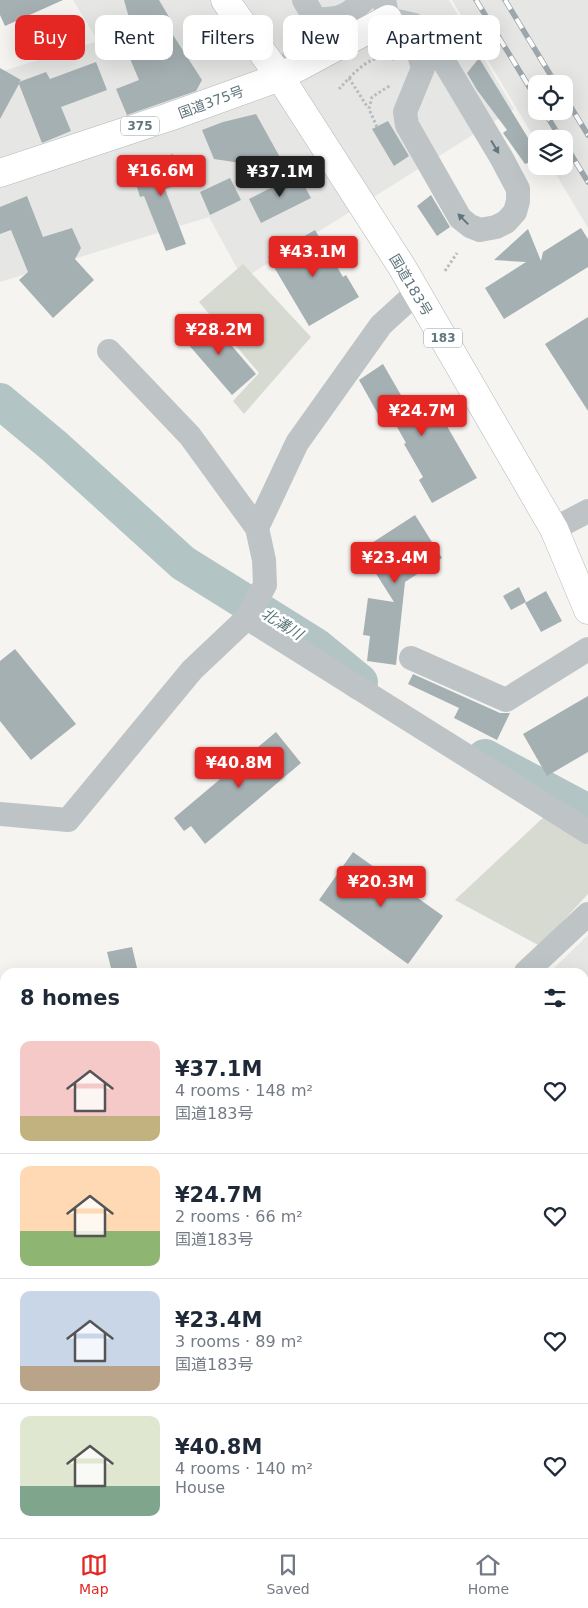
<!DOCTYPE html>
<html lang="en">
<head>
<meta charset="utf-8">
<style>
  :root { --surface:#fff; --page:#f2f2f3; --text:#1f2937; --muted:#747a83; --line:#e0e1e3; --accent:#e42723 }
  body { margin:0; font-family:"DejaVu Sans","Noto Sans JP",sans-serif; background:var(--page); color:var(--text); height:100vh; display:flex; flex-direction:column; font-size:19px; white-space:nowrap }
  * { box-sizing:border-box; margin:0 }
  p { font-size:16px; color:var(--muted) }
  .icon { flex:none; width:28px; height:28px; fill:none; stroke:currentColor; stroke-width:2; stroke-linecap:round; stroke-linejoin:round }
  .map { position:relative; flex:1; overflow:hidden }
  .side { position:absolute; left:0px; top:968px; width:589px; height:571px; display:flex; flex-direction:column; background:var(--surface); border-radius:15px 15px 0 0; box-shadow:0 5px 20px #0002 }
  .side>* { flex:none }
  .hud { position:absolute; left:15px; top:15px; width:559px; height:45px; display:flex; gap:10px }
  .controls { position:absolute; left:528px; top:75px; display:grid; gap:10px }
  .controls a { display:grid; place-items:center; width:45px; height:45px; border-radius:10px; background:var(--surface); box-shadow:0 5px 20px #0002; font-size:25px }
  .price { position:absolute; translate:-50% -42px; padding:0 11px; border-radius:5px; background:var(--accent); color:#fff; font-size:16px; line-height:32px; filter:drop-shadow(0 1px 2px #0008) }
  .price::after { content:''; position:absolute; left:50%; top:30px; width:15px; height:11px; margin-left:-8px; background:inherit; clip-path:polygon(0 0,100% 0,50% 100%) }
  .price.active { background:#222; color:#fff }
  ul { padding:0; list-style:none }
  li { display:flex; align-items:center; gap:15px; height:125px; padding:0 20px }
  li+li { border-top:1px solid var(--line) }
  li span { display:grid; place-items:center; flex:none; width:140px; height:100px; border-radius:10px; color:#555 }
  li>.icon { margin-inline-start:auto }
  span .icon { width:60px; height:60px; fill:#fffc; stroke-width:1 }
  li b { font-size:21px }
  h2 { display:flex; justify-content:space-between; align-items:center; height:60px; padding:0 20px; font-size:21px }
  .chip { padding:0 18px; border-radius:10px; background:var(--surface); box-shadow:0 5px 20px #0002; font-size:18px; line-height:45px }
  .chip.active { background:var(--accent); color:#fff }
  .tabs { display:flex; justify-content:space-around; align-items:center; height:70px; border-top:1px solid var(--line); background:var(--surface); font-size:14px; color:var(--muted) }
  .tabs a { display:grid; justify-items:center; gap:2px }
  .tabs .active { color:var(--accent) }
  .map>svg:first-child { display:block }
</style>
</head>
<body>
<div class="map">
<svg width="588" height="1538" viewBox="0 0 588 1538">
  <rect width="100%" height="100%" fill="#f5f4f1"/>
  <!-- built -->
  <g fill="#e6e6e5" fill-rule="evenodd">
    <path d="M73,0H449L514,109L243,279L209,217L0,282V72L98,41Z"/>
    <path d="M452,0H588V228L551,166H564V139H536V141ZM536,84H564V111H536Z"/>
    <path d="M588,935V1538H0V1277L5,1324V1534H584V972H550Z"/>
  </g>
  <!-- green -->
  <g fill="#d6dad0">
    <path d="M243,264L311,337L244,414L233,401L259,373L199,302Z"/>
    <path d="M548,813L588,838V894L540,946L455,900Z"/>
  </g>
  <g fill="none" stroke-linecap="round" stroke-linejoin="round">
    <!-- river -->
    <g stroke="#b3c4c5" stroke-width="36">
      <path d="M0,401L54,446L183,563L316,646L360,682"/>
      <path d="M485,757L588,812"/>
    </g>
  </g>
  <!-- building -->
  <g fill="#a5b0b3">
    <path d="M0,0H63L5,26L0,15Z"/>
    <path d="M124,0H159L169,17L162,18L202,80L196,91L127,115L116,89L139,80L128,54L138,50Z"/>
    <path d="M479,58L536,151V160L525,164L503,133L507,130L477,90L467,73Z"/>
    <path d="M96,62L107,90L61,107L71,131L42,143L19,84L0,119V68L21,80L19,82L46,72L50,79Z"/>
    <path d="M256,114L287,170L214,159L202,130L223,122Z"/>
    <path d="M388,121L409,156L394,166L372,129Z"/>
    <path d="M173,154L182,184L165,189L186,244L166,251L144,196L140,197L131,167Z"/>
    <path d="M298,174L311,198L261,223L249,199Z"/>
    <path d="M230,178L241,200L210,215L200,192Z"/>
    <path d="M431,195L450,227L437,236L417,206Z"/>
    <path d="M27,196L43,237L72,228L81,248L75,259L94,280L53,318L19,280L28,272L11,230L0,234V207Z"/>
    <path d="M581,228L588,239V267L504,319L485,288L526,262L494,260L528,229L541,261L543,252Z"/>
    <path d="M315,230L343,277L346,275L359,297L309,326L268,257Z"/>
    <path d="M206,316L256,374L232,395L182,337Z"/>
    <path d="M588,317V411L545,344Z"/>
    <path d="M383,364L409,409L427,399L440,423L444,421L477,478L432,503L419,480L423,477L404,444L406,443L387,409L378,414L359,380Z"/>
    <path d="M415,515L442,558L405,582L396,665L367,661L370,636L363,635L368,598L394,602L361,550Z"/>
    <path d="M519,587L526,602L511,610L503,596Z"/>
    <path d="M546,591L562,621L541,632L525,603Z"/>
    <path d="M15,649L76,724L31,760L0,721V661Z"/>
    <path d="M413,674L500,713H510L497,740L454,718L459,708L408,684Z"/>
    <path d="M588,696V752L547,776L523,734Z"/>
    <path d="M276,732L301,763L205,844L191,826L184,831L174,818Z"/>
    <path d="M353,852L443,916L408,964L319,900Z"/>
    <path d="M132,947L138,972H112L107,952Z"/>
  </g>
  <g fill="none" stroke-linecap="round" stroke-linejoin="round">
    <!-- major casing -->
    <g stroke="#b1b7ba" stroke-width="29">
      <path id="major" d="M280,77L388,19"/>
    </g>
    <!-- highway casing -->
    <g stroke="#b1b6b8" stroke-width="29">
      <g id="highway">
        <path d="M225,0L280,77L402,267L554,529L588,610"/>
        <path d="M0,173L169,117L280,77"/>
      </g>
    </g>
    <!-- path -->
    <g stroke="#b8bcbd" stroke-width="3" stroke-dasharray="2.5 2.5" stroke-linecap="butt">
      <path d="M349,78L368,108"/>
      <path d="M339,89C353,74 373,49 396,60"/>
      <path d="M377,127L369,109L372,97L391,85"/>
      <path d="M445,271L457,253"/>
    </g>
    <!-- minor -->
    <g stroke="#bec4c6" stroke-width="24">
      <path d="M384,0L388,19L410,40L418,51L423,68L405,112L407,125L460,218L470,226L480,230L496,227L506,222L515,212L518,201V189L501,157L428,35L414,25L388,19"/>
      <path d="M315,19C338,20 347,17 364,0"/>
      <path d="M281,76L312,33L315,19L304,0"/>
      <path d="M257,528L297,443L381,325L416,293"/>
      <path d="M554,529L588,511"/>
      <path d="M247,618L588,832"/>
      <path d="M411,658L506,700L588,649"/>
      <path d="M0,814L68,820L192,670L247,618L265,585L264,560L257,528L190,436L109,351"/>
      <path d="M526,972L588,914"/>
      <path d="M0,1129L5,1127"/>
      <path d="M584,1492L588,1493"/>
      <path d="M0,1503L5,1502"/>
      <path d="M369,1534L370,1538"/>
    </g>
    <!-- major -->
    <use href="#major" stroke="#fff" stroke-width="28"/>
    <!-- highway -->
    <use href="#highway" stroke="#fff" stroke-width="28"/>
    <!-- rail casing -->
    <g stroke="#9da6aa" stroke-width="5.5">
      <g id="rail">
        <path d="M476,0L536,98"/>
        <path d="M505,0L556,84"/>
        <path d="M564,96L588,135"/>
        <path d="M544,111L561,139"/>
        <path d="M564,143L588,182"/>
      </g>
    </g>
    <!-- rail -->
    <use href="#rail" stroke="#fff" stroke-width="4" stroke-dasharray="11" stroke-linecap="butt"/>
  </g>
  <!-- one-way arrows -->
  <defs><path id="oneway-solid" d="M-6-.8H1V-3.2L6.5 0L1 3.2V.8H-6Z" transform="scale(1.25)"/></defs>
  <g fill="#60767d">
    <use href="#oneway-solid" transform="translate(495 147) rotate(59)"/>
    <use href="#oneway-solid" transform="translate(463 219) rotate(-134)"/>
  </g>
  <g text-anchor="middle" stroke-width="5" stroke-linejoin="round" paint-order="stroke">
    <!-- shield labels -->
    <g fill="#fff" stroke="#909fa4" stroke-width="1">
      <rect x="121" y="116.5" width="38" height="19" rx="4"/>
      <rect x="424" y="328.5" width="38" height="19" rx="4"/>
    </g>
    <g font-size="12" font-weight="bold" fill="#60767d">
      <text x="140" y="130">375</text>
      <text x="443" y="342">183</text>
    </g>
    <!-- street labels -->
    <g font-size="14" fill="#60767d" stroke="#fff">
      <text transform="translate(211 102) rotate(-20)" y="5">国道375号</text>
      <text transform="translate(411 285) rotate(59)" y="5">国道183号</text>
    </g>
    <!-- water labels -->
    <g font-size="15" font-style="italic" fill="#5a7778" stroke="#fff">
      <text transform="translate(282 624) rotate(32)" y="5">北溝川</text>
    </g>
  </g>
</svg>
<div class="controls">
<a><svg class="icon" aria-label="locate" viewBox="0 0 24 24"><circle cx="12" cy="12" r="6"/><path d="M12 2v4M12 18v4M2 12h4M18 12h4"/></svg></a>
<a><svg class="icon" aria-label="layers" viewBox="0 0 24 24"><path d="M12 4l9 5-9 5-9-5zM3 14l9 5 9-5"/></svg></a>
</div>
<b class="price" style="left:161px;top:197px">¥16.6M</b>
<b class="price active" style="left:280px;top:198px">¥37.1M</b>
<b class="price" style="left:313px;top:278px">¥43.1M</b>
<b class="price" style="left:219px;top:356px">¥28.2M</b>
<b class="price" style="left:422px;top:437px">¥24.7M</b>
<b class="price" style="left:395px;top:584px">¥23.4M</b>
<b class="price" style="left:239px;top:789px">¥40.8M</b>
<b class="price" style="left:381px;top:908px">¥20.3M</b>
<div class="hud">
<a class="chip active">Buy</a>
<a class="chip">Rent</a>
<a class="chip">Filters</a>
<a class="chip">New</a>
<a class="chip">Apartment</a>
</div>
<section class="side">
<h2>8 homes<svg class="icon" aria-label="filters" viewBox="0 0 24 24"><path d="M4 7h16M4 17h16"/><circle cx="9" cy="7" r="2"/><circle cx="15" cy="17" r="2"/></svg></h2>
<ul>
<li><span style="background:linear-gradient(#f6c9c9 75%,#c2b280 0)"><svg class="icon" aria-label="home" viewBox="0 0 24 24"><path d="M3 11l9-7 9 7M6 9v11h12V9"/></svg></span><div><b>¥37.1M</b><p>4 rooms · 148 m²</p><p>国道183号</p></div><svg class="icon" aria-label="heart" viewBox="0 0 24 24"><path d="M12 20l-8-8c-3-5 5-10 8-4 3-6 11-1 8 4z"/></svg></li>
<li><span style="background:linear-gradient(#ffd9b3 65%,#8fb573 0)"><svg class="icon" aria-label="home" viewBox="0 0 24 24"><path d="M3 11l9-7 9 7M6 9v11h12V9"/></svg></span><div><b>¥24.7M</b><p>2 rooms · 66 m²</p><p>国道183号</p></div><svg class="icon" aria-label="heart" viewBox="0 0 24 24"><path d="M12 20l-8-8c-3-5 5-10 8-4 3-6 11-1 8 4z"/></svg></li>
<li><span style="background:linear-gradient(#c9d6e8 75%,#b9a48a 0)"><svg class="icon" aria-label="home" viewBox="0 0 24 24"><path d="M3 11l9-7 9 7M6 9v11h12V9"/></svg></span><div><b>¥23.4M</b><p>3 rooms · 89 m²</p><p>国道183号</p></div><svg class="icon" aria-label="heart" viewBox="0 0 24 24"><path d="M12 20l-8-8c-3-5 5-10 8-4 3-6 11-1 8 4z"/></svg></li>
<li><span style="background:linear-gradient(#dfe7d0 70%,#7fa58c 0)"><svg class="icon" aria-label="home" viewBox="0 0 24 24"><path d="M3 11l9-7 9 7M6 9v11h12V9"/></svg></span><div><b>¥40.8M</b><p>4 rooms · 140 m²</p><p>House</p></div><svg class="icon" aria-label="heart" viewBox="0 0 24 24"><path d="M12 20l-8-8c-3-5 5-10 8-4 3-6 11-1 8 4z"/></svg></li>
</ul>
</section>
</div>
<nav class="tabs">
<a class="active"><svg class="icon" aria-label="map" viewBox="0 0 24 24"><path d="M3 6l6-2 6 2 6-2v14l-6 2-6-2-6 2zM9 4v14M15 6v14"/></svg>Map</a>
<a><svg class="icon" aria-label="saved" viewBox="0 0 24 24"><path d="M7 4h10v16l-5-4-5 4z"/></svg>Saved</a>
<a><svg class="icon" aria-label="home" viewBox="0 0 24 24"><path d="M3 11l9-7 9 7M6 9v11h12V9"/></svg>Home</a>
</nav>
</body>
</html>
